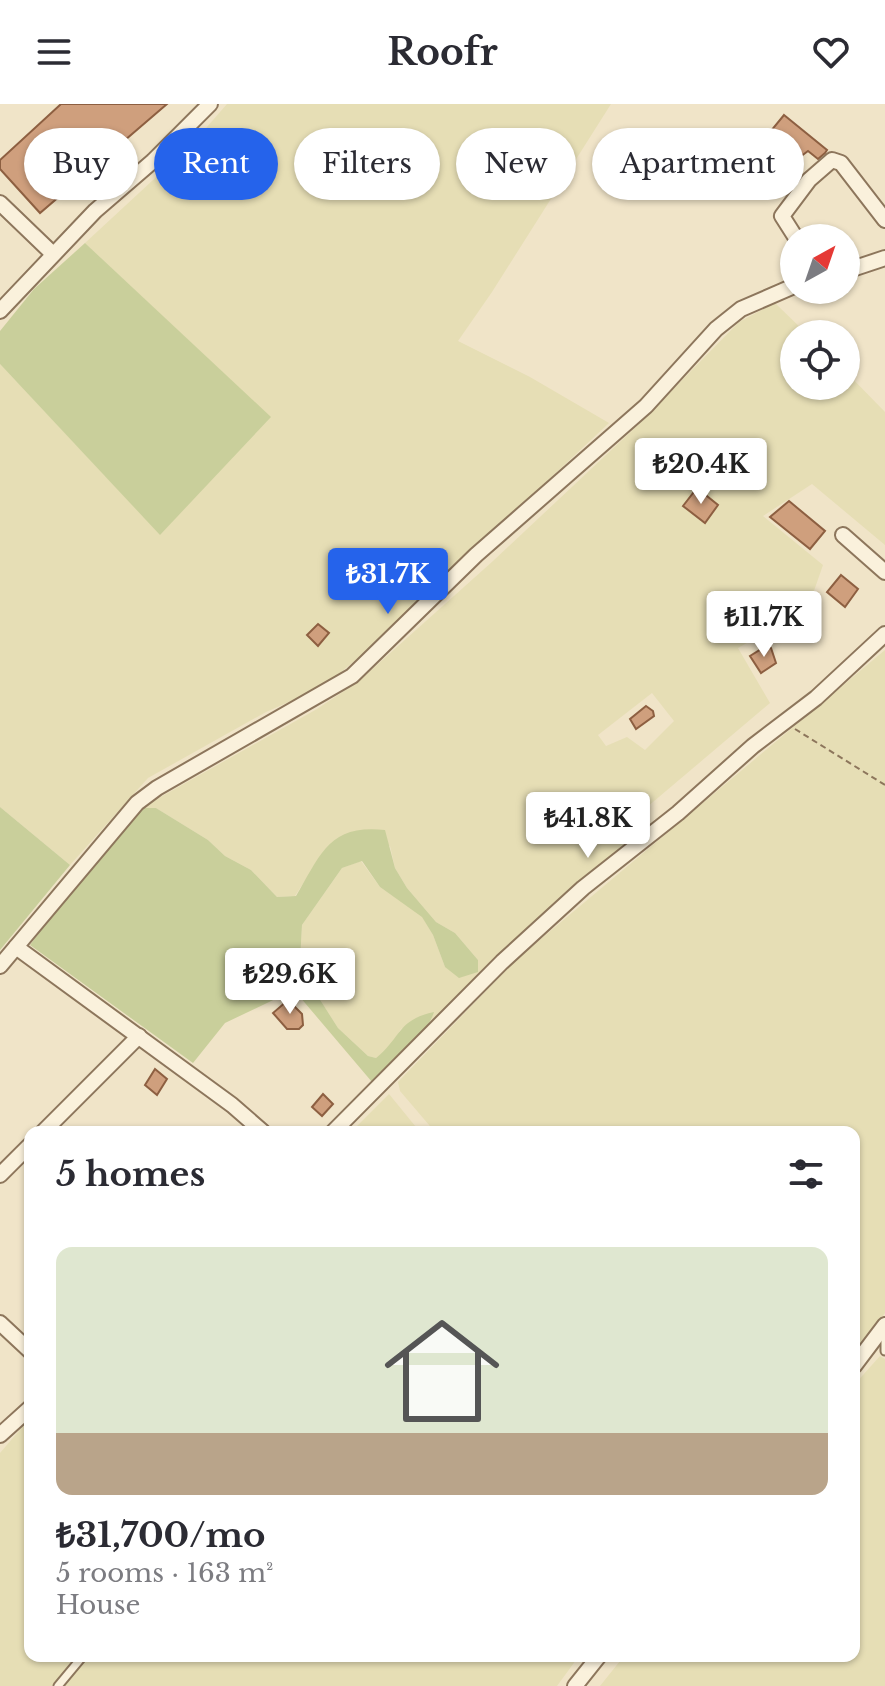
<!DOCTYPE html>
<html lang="en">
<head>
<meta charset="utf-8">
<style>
  :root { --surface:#fff; --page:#f7f7f7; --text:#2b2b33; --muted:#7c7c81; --accent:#2563eb }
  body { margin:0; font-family:"Libre Baskerville",serif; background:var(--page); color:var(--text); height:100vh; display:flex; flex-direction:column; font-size:30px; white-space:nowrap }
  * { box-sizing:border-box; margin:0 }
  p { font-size:26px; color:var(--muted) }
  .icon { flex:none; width:44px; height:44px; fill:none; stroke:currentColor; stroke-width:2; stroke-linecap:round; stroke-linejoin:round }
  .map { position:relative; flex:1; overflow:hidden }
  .panel { position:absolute; left:24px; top:1022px; width:836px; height:536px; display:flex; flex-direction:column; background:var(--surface); border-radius:16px; box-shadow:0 2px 6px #0004 }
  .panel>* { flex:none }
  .banner { position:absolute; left:24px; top:24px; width:838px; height:72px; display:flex; gap:16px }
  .needle { width:52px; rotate:40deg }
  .tools { position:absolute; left:780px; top:120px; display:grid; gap:16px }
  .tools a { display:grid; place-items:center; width:80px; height:80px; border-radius:50%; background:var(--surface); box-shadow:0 2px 6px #0004; font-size:40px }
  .price { position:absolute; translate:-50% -68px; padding:0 18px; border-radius:8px; background:#fff; color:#222; font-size:26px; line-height:52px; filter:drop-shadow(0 2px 4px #0008) }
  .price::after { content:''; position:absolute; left:50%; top:48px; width:24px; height:18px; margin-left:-12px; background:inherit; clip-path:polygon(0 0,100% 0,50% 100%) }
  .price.active { background:var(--accent); color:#fff }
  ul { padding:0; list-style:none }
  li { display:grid; align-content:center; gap:16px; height:424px; padding:0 32px }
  li span { display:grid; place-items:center; height:248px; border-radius:16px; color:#555 }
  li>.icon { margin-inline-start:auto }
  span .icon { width:144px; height:144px; fill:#fffc; stroke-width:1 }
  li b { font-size:34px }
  h2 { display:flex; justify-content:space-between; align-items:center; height:96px; padding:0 32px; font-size:34px }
  .pill { padding:0 28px; border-radius:36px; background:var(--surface); box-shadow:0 2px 6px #0004; font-size:28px; line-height:72px }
  .pill.active { background:var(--accent); color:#fff }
  header { display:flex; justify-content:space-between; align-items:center; height:104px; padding:0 32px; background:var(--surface); font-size:36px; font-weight:700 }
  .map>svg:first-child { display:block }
</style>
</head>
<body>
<header><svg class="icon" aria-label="menu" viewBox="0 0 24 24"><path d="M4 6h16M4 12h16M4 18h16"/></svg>Roofr<svg class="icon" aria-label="heart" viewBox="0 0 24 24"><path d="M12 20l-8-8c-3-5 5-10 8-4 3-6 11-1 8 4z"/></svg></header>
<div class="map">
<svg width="885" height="1582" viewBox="0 0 885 1582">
  <rect width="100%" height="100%" fill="#f0e4c8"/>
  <!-- farmland -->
  <g fill="#e6deb5" fill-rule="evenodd">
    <path d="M227,0H611L492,188L458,237L530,273L609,319L364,549L323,583L266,608L148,674L70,761L0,703V260L160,430L270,313L85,139L193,39Z"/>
    <path d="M775,199L807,230H794V282H846V268L885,308V441L812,380L763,412L823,461L808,504L738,544L770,599L640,709L644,729L430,921L433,909L401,925L389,944L376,954L368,952L338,924L305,872L300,857L302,821L342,764L361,757L380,783L422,812L433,831L445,863L478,868V856L455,829L436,818L407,784L395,764L390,742L306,775L295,792L277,793L251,766L225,752L208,736L156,704H141L317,605L359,577L493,457L638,321L739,218ZM652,589L674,617L645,646L627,633L606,642L598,631Z"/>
    <path d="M885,546V1209L854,1250V1028H532L529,1023L519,1028H435L400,987L398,978L517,855Z"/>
    <path d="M389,990L420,1028H351Z"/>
    <path d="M880,1252L885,1255V1582H600L624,1552H854V1281Z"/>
    <path d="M30,1314V1552H579L557,1582H0V1349Z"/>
  </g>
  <!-- green -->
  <g fill="#c9cf9b">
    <path d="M85,139L271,313L160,431L0,260V227L34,185Z"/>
    <path d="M0,703L70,761L0,846Z"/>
    <path d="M141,704H156L208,736L225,752L251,766L277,793L296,792C321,750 329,720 385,726L395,764L407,784L436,818L455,829L478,856V868L459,874L445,863L433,831L422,813L380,783L362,757L342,764L302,821L300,857L305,872L338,924L368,952L376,954C402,933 397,916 434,908C427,931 393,966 372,978L294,886L225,919L193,959L30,841L73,783Z"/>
  </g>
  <!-- building -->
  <g fill="#cf9f7d" stroke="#8d5f41" stroke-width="2">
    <path d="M61,0H167L40,109L0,65V56Z"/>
    <path d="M784,11L827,46L825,49L818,55L808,47L800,53L770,28Z"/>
    <path d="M697,384L718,401L705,419L683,402Z"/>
    <path d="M789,397L825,427L810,445L770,413Z"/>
    <path d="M841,471L858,485L845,503L827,488Z"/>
    <path d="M318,520L329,529L318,542L307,531Z"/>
    <path d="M766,542L771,544L776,559L761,569L750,552Z"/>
    <path d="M646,602L653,607L654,612L636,625L630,615Z"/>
    <path d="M288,896L302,910L303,921L299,925H287L273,909Z"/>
    <path d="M155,965L167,975L157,991L145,981Z"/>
    <path d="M323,990L333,1000L322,1012L312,1003Z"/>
  </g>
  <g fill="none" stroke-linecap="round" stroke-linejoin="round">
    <!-- lane casing -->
    <g stroke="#8d765c" stroke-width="11">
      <g id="lane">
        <path d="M885,1229V1247"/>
        <path d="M58,1582L83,1552"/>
      </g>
    </g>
    <!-- street casing -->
    <g stroke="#8d765c" stroke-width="18">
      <g id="street">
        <path d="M0,99L53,150"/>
        <path d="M796,134L782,112L809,76L832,56L841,59L885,116"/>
        <path d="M846,167L885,154"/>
        <path d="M0,207L95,107L153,57L210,0"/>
        <path d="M843,431L885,468"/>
        <path d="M16,843L232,1001L263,1028"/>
        <path d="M0,862L137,699L157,684L352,572L476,451L646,302L716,225L741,205L794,182"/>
        <path d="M43,1028L139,932"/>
        <path d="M333,1028L502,858L583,784L678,709L753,642L816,594L885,530"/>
        <path d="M0,1071L30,1041"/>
        <path d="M0,1219L30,1247"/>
        <path d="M854,1262L885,1221"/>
        <path d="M0,1331L30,1304"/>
        <path d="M575,1582L599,1552"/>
      </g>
    </g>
    <!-- path -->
    <path stroke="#8d765c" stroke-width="2" stroke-dasharray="6 4" stroke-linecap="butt" d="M795,625L885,681"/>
    <!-- lane -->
    <use href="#lane" stroke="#faf1dc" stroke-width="7"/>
    <!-- street -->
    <use href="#street" stroke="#faf1dc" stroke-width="14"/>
  </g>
</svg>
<div class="tools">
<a><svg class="needle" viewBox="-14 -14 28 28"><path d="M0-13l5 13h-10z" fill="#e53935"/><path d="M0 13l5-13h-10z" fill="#7c7c81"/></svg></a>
<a><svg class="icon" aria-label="locate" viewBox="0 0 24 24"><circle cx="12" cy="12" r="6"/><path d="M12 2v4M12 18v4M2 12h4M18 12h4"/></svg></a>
</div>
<b class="price" style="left:701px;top:402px">₺20.4K</b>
<b class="price active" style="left:388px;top:512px">₺31.7K</b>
<b class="price" style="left:764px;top:555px">₺11.7K</b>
<b class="price" style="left:588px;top:756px">₺41.8K</b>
<b class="price" style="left:290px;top:912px">₺29.6K</b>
<div class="banner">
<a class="pill">Buy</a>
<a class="pill active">Rent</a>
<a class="pill">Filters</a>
<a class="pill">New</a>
<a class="pill">Apartment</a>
</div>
<section class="panel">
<h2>5 homes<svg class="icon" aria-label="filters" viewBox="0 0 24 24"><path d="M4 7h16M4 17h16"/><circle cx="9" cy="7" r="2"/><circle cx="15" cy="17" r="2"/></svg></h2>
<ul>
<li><span style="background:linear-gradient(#dfe7d0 75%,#b9a48a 0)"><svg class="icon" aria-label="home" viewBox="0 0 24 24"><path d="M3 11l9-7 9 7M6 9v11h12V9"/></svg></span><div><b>₺31,700/mo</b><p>5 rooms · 163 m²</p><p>House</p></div></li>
</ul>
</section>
</div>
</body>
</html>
